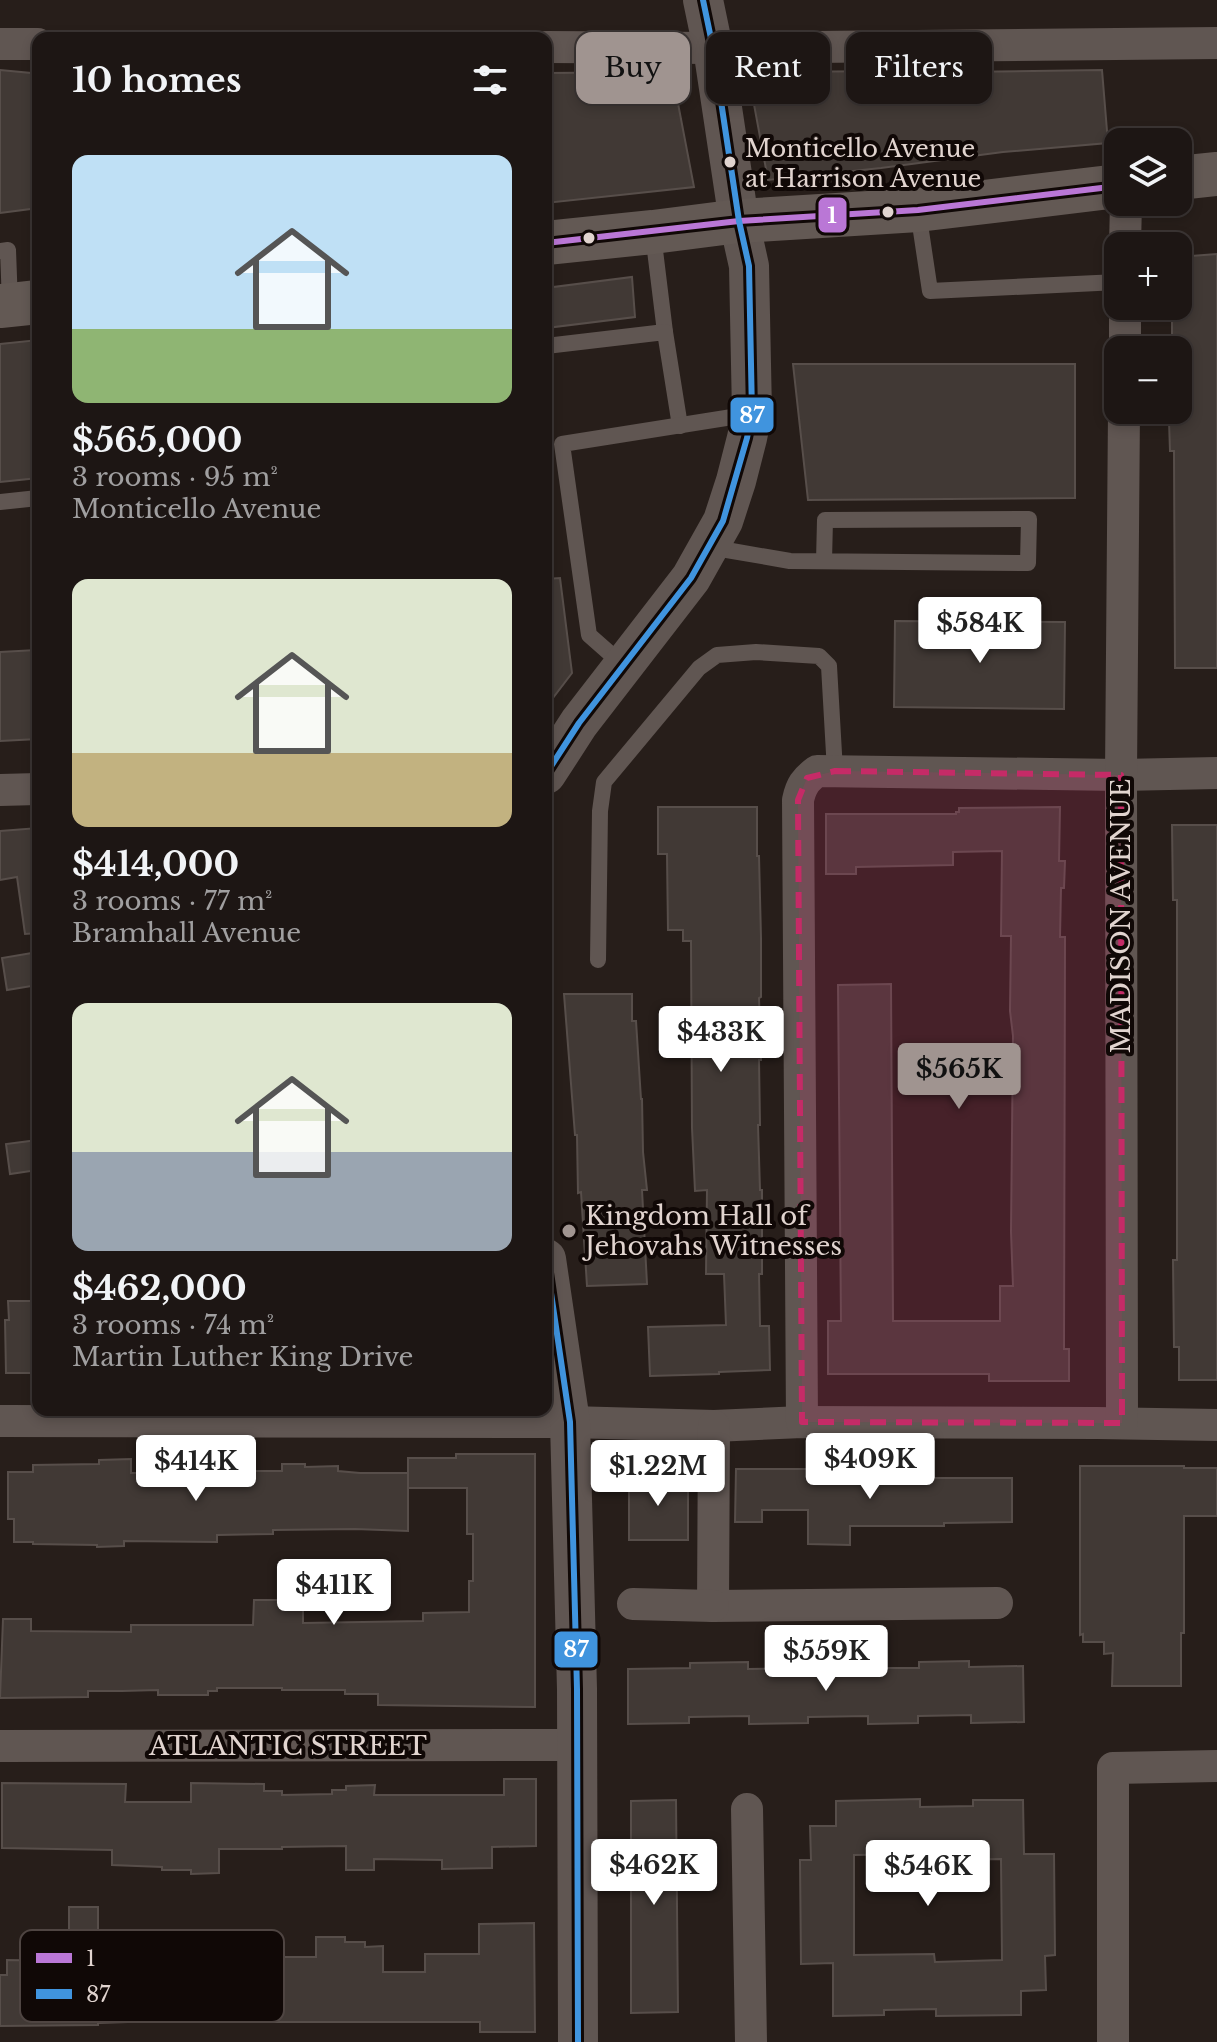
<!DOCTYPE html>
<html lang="en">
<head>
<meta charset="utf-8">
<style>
  :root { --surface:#1d1614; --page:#251f1d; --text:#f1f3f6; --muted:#a09fa0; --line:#3b3534; --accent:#a09490 }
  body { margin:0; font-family:"Libre Baskerville",serif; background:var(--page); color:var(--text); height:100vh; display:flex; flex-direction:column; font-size:30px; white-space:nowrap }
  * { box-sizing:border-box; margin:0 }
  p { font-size:26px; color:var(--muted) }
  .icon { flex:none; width:44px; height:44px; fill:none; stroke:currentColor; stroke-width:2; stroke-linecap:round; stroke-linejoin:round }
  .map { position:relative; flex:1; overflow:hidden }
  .details { position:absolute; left:32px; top:32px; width:520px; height:1384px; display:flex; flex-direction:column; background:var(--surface); border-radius:16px; box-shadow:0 4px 12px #0003,0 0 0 2px var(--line) }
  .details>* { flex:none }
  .guide { position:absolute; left:576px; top:32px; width:520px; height:72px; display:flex; gap:16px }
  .buttons { position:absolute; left:1104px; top:128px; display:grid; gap:16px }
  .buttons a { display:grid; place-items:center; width:88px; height:88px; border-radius:16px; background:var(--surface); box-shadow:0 4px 12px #0003,0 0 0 2px var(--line); font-size:40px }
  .price { position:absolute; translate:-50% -68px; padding:0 18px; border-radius:8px; background:#fff; color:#222; font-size:26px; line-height:52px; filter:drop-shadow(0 2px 4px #0008) }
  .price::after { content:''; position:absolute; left:50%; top:48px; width:24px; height:18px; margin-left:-12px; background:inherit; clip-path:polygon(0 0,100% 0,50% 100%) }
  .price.on { background:var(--accent); color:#111 }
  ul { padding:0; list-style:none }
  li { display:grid; align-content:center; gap:16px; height:424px; padding:0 40px }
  li span { display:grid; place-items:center; height:248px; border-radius:16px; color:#555 }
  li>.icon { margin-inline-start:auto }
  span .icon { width:144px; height:144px; fill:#fffc; stroke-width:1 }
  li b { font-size:34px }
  h2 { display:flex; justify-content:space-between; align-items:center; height:96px; padding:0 40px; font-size:34px }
  .chip { padding:0 28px; border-radius:16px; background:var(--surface); box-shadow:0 4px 12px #0003,0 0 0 2px var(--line); font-size:28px; line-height:72px }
  .chip.on { background:var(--accent); color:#111 }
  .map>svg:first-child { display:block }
</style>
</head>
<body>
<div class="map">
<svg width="1217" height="2042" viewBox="0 0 1217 2042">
  <rect width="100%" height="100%" fill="#271e1a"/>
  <!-- building -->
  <g fill="#413935" stroke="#574e4a" stroke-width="2" fill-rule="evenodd">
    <path d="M0,70L31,73L32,82L38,81V208L0,213Z"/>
    <path d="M1102,70L1108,143L1003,152L881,168L768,180L748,72L899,71L958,72Z"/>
    <path d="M672,72L694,187L546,203V73Z"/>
    <path d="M1217,254V668H1175L1174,451H1170L1169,421H1173V410H1178V350H1172V306H1178V257Z"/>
    <path d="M632,277L635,317L546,328V288Z"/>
    <path d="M38,340V478L0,482V344Z"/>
    <path d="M793,364H1075V498L808,500Z"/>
    <path d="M560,578L572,673L546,707V579Z"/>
    <path d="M895,621L1065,622L1064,709L894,707Z"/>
    <path d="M36,650L38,739L0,741V652Z"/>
    <path d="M658,807H757V856H759L761,938V997L759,998L761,1060H759L760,1125H758L760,1190H762V1274H759L760,1326H769L770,1370L719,1372V1374L650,1376L648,1327L726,1325L724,1274H706L707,1190L695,1191L692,1128L691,941H683V930H668L667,854H658Z"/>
    <path d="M1060,807L1059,861H1065L1064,888H1061L1060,937H1065L1064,1349H1069V1381H989V1374H828V1321H841L838,985L891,984L893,1321H1000V1286H1013L1011,1232L1013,1036L1010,1011L1011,936H1001L1002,851L953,852V865L856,867V874H826V814H956V812H959V808Z"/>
    <path d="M1172,825H1217V1380H1179V1347H1174L1173,1260H1177V900H1173Z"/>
    <path d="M38,828V933L25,934L17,877L0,880V831Z"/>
    <path d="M38,952V985L7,990L2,958Z"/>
    <path d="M564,994H632V1021H636L641,1099H642L643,1152L647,1190H642L647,1284L587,1286L581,1192L578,1193L577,1135H575Z"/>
    <path d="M38,1140V1170L10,1174L6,1144Z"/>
    <path d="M8,1301H32L33,1373H6L5,1320H9Z"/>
    <path d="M456,1454H535V1707L378,1705V1694H345V1690H282V1688H217V1691H208V1695H158V1690L122,1691H88V1697L0,1698L3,1619H31V1631L131,1632V1625H253L254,1600H281V1603L303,1604V1623L423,1621V1613L469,1612V1581H473V1534H467V1488H408V1458H456Z"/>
    <path d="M131,1459V1473H243V1471H282V1464H305V1467L338,1466V1471L360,1473H408V1531L355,1529L273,1530V1534L217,1535V1542L124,1541V1546L97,1547V1545L33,1544V1542H14V1519H8V1472H33V1465L99,1464V1460Z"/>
    <path d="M1080,1466H1184V1468H1217V1516H1184V1633H1181V1686H1112L1113,1653L1104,1654V1642H1083V1634L1080,1635Z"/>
    <path d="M736,1469H827V1478H1012V1522L944,1523V1526H850V1545L808,1544V1510H762V1522H735Z"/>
    <rect x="629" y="1477" width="59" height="63"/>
    <path d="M969,1661V1667L1023,1666L1024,1722L971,1723V1715L918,1716V1723L868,1724V1716L808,1717V1723L749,1724V1716L689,1717V1723L628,1724V1669L690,1668V1663L748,1662V1669L808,1668V1662H866V1668H919V1662Z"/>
    <path d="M504,1779H536V1846L492,1847V1868L442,1869V1860L374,1859V1870H346V1846L282,1847V1849H219V1873L191,1874V1870H162V1867L112,1865V1850L2,1848V1783L126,1784L125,1802H191V1783L264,1784V1791H282V1795L332,1794V1790H346V1786L375,1785L374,1795H504Z"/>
    <path d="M920,1799V1807L973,1806V1800H1023L1024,1854H1054L1055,1955L1045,1956L1046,1990L1021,1991V2015L936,2016V2009L884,2010V2015L833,2016V1963L801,1964L800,1860H811L810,1826H836V1801ZM921,1854L922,1860L1001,1859L1002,1960L935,1962L934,1954L854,1955V1855Z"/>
    <path d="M676,1800L678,2012L631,2013V1801Z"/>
    <path d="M69,1907H98V1943L220,1942V1944L263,1945V1957H316V1937H345V1942H365V1947L383,1946V1972H425V1954H479V1924L534,1923L535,2032H480V2022H192V2019L127,2020V2022L98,2023V2025L0,2026V1975H7V1960L69,1961Z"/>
  </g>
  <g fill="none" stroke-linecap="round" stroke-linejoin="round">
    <!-- service -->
    <g stroke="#605652" stroke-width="16">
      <path d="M918,211L930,291L1118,282"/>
      <path d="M653,234L665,332"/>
      <path d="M0,251L8,250L10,304"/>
      <path d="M546,346L665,332L680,426"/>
      <path d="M0,502L38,498"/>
      <path d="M709,547L790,561L1028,563L1029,519L825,520L824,561"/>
      <path d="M623,665L589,635L562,444L751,414"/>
      <path d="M598,960L600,811L604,782L699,668L717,655L756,652L819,656L829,666L835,771"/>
    </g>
    <!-- minor -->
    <g stroke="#605652" stroke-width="32">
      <path d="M0,44H38"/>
      <path d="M546,47L713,48L1217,43"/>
      <path d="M1125,246L1126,202"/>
      <path d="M1125,350V306"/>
      <path d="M0,790L38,789"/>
      <path d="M0,1421L570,1422L714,1426L802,1422L1097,1423L1217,1425"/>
      <path d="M802,1422L798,800C801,786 805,780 817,771L1121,775L1217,773"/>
      <path d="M1122,1423L1121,775L1124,410"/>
      <path d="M714,1426L713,1606L997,1603"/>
      <path d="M633,1604L713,1606"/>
      <path d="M0,1746L577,1745"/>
      <path d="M747,1809L751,2042"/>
      <path d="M1113,2042V1768L1217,1766"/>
    </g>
    <!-- tertiary -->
    <g stroke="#605652" stroke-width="40">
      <path d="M546,774L579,723L691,578L723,521L736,481L747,438L752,413L749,266L739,221L713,48L703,0"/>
      <path d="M546,1259L570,1422L577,1689L578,2042"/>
    </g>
    <!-- secondary -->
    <g stroke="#635954" stroke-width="44">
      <path d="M1178,178L1217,174"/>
      <path d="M546,243L653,232L739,221L918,210L1118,186"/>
      <path d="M0,306L38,302"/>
    </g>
    <!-- bus-1 casing -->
    <g stroke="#100806" stroke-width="12">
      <path id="bus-1" d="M546,243L739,221L918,210L1118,186"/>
    </g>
    <!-- bus-2 casing -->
    <g stroke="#100806" stroke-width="12">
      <g id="bus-2">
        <path d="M546,774L579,723L691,578L723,521L747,438L752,413L749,266L739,221L713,48L703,0"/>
        <path d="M546,1259L570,1422L577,1689L578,2042"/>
      </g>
    </g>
    <!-- bus-1 -->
    <use href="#bus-1" stroke="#ba77d6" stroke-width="6"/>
    <!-- bus-2 -->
    <use href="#bus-2" stroke="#4094de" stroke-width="6"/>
  </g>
  <!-- marked area -->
  <path fill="#c52b67" fill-opacity="0.2" stroke="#c52b67" stroke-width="6" stroke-dasharray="16 10" stroke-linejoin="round" d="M835,771L1121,775L1122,1423L802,1422L798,800L807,778Z"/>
  <!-- markers -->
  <g fill="#e1d4cf" stroke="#100806" stroke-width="3">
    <circle cx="730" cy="162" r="7"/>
    <circle cx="888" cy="212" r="7"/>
    <circle cx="589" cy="238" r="7"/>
  </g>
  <circle fill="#a09490" stroke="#100806" stroke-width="3" cx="569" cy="1231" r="8"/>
  <g text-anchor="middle" stroke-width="8" stroke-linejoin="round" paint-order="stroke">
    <!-- bus labels -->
    <g font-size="24" fill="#e1d4cf" stroke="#100806" text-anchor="start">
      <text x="745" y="157">Monticello Avenue<tspan x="745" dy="30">at Harrison Avenue</tspan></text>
    </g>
    <!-- street labels -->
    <g font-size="26" fill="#e1d4cf" stroke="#100806">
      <text transform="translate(1121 916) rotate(-90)" y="9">MADISON AVENUE</text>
      <text x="288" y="1755">ATLANTIC STREET</text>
    </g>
    <!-- poi labels -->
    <g font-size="26" fill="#e1d4cf" stroke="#100806" text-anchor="start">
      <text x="585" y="1225">Kingdom Hall of<tspan x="585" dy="30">Jehovahs Witnesses</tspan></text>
    </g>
  </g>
  <!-- legend -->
  <rect x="20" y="1930" width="264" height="92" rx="12" fill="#100806" stroke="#4f4542" stroke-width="2"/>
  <rect x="36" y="1953" width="36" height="10" fill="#ba77d6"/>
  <rect x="36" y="1989" width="36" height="10" fill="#4094de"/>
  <g font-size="22" fill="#e1d4cf">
    <text x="86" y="1966">1</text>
    <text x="86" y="2002">87</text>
  </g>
  <g stroke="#100806" stroke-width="3">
    <rect x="817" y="196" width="31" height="38" rx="8" fill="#ba77d6"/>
    <rect x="729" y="396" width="46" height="38" rx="8" fill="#4094de"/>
    <rect x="553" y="1630" width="46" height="39" rx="8" fill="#4094de"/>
  </g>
  <g font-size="22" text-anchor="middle" font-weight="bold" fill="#fff">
    <text x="832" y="223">1</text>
    <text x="752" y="423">87</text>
    <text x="576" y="1657">87</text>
  </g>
</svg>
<div class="buttons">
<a><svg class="icon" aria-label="layers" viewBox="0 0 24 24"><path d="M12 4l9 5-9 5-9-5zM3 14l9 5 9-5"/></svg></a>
<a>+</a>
<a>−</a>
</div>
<b class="price" style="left:980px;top:665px">$584K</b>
<b class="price" style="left:721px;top:1074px">$433K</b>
<b class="price on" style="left:959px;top:1111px">$565K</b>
<b class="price" style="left:870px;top:1501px">$409K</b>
<b class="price" style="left:196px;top:1503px">$414K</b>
<b class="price" style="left:658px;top:1508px">$1.22M</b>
<b class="price" style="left:334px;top:1627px">$411K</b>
<b class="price" style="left:826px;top:1693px">$559K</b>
<b class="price" style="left:654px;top:1907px">$462K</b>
<b class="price" style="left:928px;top:1908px">$546K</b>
<div class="guide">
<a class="chip on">Buy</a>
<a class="chip">Rent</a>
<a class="chip">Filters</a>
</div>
<section class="details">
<h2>10 homes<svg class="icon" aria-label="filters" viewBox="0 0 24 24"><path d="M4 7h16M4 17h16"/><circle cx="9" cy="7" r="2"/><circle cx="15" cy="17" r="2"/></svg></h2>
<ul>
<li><span style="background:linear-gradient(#bfe0f5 70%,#8fb573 0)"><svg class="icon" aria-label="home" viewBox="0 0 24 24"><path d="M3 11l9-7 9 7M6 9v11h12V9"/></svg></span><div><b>$565,000</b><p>3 rooms · 95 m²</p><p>Monticello Avenue</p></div></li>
<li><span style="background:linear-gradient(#dfe7d0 70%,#c2b280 0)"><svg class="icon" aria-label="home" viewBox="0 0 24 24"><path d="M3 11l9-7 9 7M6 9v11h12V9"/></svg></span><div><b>$414,000</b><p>3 rooms · 77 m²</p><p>Bramhall Avenue</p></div></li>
<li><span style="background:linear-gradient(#dfe7d0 60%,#9aa5b1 0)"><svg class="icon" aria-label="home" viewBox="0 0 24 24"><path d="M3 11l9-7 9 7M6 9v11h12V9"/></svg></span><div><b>$462,000</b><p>3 rooms · 74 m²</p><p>Martin Luther King Drive</p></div></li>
</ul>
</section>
</div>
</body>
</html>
